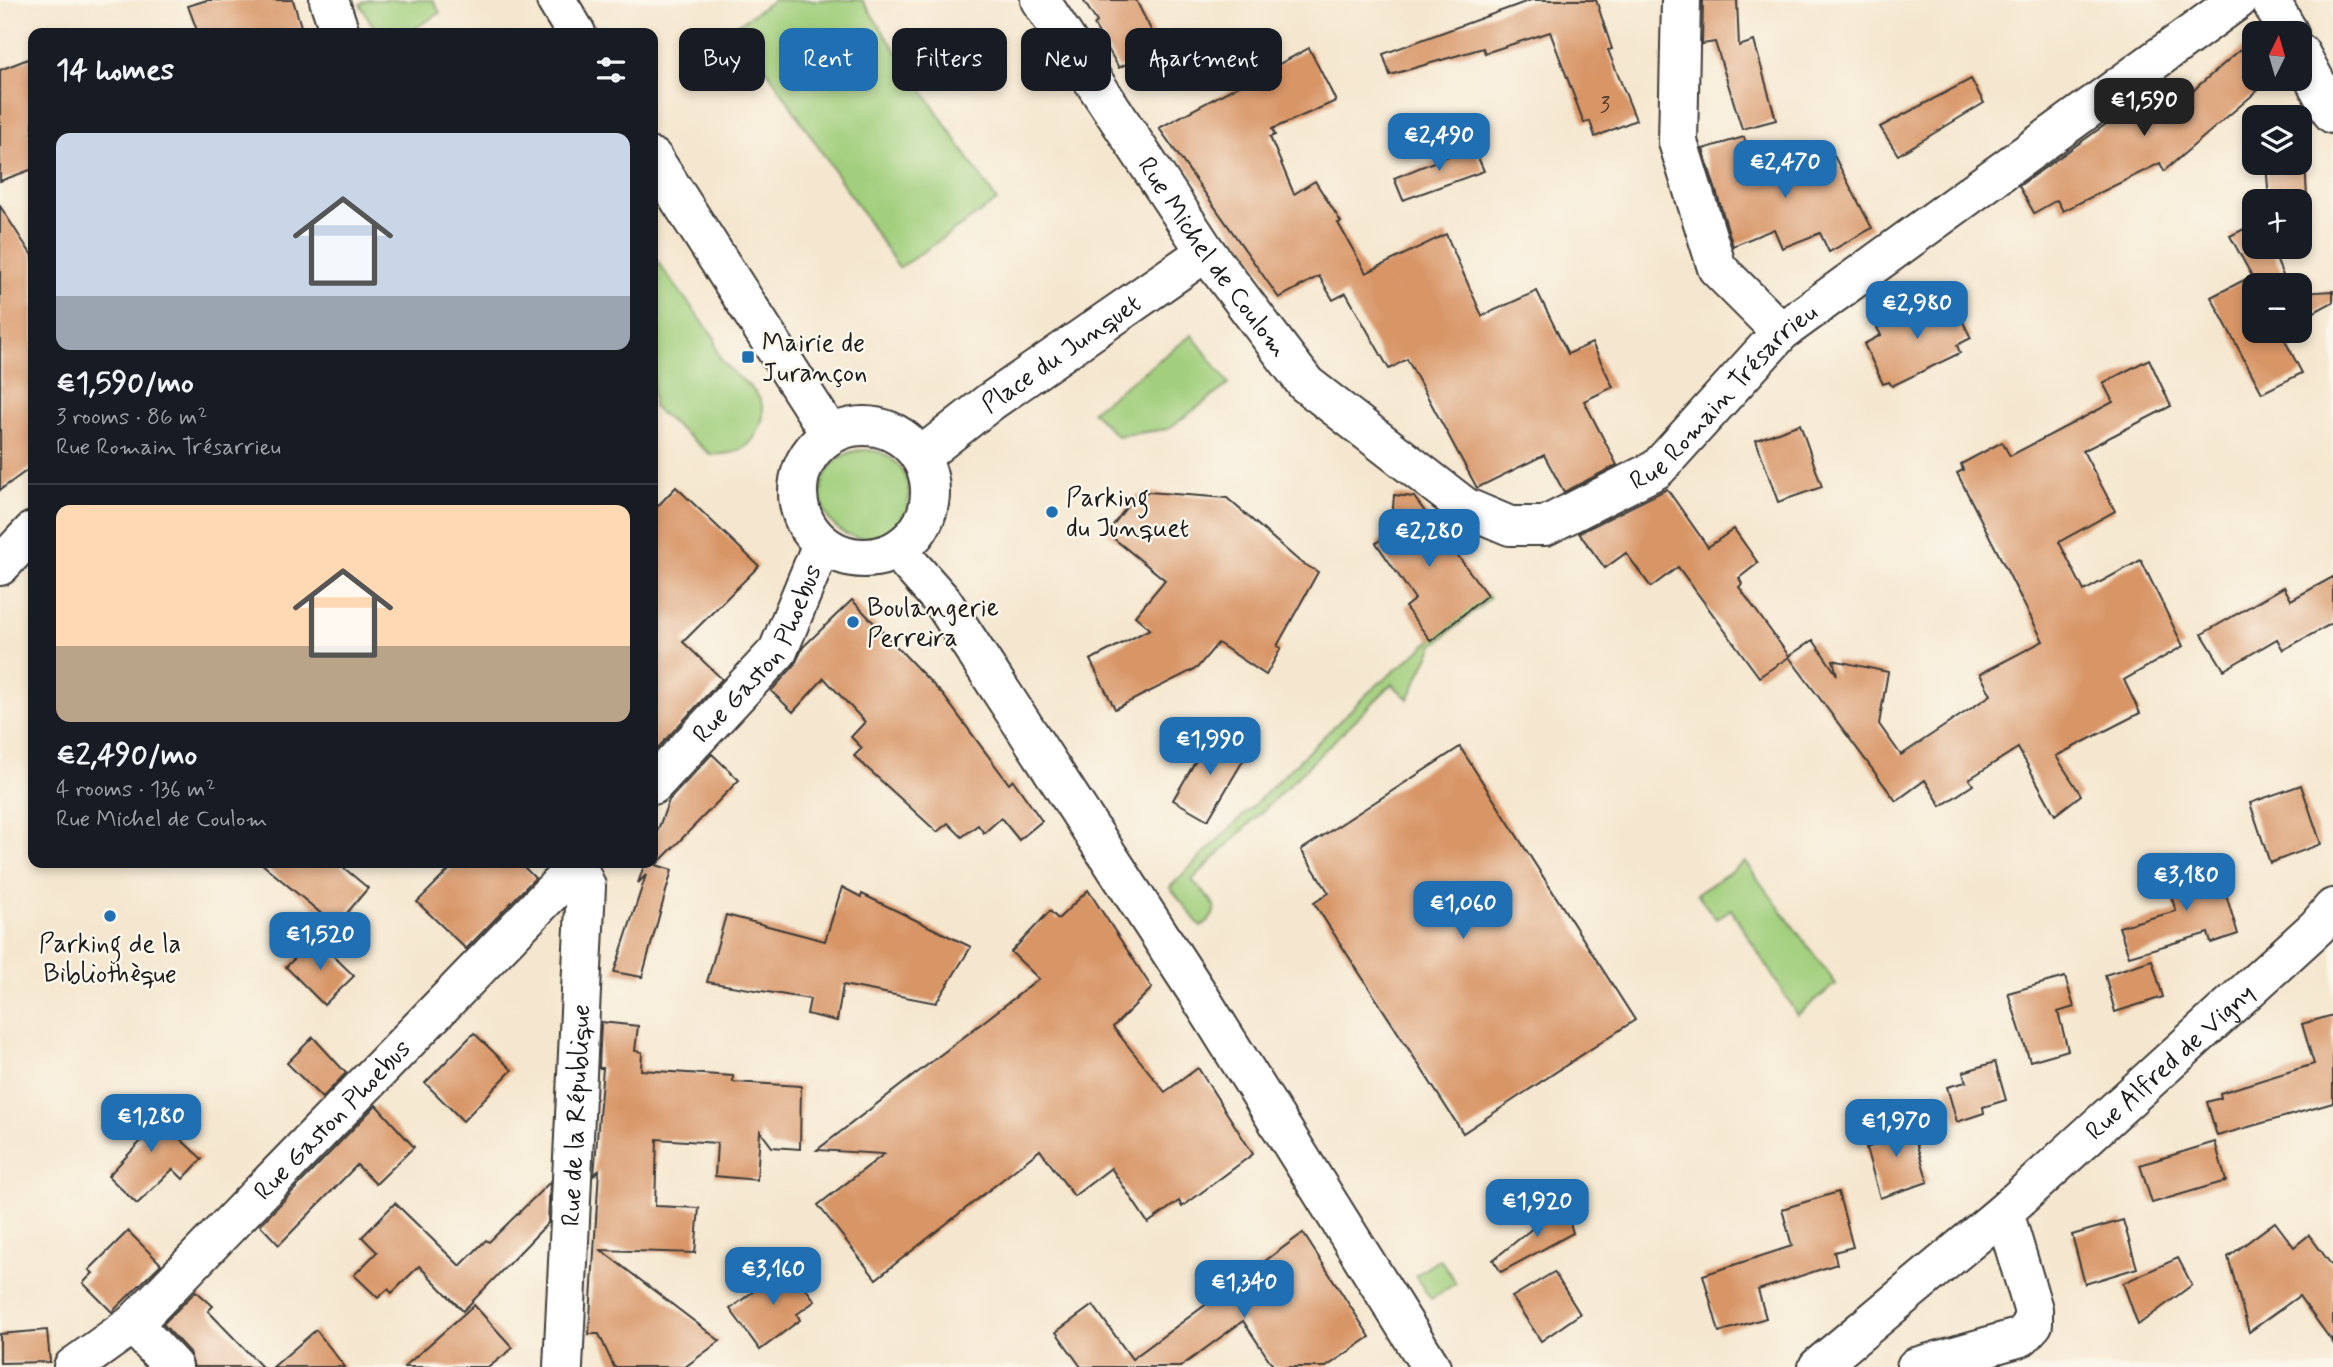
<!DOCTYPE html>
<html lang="en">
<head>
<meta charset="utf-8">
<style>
  :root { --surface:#171b24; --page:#20242c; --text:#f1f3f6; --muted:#9ea1a6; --line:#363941; --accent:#1f6fb2 }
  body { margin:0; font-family:Mynerve,sans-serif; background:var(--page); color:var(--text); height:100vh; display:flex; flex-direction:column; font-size:26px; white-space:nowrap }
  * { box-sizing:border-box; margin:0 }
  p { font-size:23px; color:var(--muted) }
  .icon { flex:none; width:38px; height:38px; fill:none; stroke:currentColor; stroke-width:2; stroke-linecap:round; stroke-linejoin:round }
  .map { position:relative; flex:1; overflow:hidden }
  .details { position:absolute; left:28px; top:28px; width:630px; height:840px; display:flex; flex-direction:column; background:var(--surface); border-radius:14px; box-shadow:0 4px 10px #0003 }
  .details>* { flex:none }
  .banner { position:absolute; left:679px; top:28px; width:665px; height:63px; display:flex; gap:14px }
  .needle { width:46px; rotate:5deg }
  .controls { position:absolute; left:2242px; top:21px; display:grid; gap:14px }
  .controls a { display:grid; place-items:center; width:70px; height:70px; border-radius:14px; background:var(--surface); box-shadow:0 4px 10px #0003; font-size:35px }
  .price { position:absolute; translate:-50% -60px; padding:0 16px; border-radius:14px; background:var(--accent); color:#fff; font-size:23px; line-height:46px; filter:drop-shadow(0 2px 4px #0008) }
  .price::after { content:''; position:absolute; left:50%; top:42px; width:21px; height:16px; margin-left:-10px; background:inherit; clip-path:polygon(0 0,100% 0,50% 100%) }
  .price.on { background:#222; color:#fff }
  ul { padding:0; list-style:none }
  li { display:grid; align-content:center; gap:14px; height:371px; padding:0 28px }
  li+li { border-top:2px solid var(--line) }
  li span { display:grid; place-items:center; height:217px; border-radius:14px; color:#555 }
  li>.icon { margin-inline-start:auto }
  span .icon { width:126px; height:126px; fill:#fffc; stroke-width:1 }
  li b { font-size:30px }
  h2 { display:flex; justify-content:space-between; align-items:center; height:84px; padding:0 28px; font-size:30px }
  .pill { padding:0 24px; border-radius:14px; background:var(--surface); box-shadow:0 4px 10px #0003; font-size:24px; line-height:63px }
  .pill.on { background:var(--accent); color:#fff }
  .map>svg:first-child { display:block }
</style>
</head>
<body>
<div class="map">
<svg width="2333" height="1367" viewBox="0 0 2333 1367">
  <rect width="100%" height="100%" fill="#fbf7ec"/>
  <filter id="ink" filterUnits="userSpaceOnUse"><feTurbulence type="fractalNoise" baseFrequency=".0143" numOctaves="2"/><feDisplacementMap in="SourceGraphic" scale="14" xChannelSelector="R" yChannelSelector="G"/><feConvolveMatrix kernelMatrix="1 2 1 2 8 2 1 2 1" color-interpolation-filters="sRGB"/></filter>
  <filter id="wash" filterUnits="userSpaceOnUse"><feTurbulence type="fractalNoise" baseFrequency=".00686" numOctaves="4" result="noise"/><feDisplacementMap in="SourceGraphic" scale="28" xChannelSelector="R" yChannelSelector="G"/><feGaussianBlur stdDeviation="1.57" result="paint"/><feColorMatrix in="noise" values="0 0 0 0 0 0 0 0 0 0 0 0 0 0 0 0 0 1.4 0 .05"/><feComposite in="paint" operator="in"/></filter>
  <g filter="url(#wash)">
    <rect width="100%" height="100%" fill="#f5e7cf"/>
    <!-- green -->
    <g fill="#a2cf7d" stroke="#5f764c" stroke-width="2">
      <path d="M368,0H433L440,13L407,33H377L360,4Z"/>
      <path d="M774,0H862L997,201L899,268L737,25Z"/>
      <path d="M653,256L715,338C712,381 789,384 754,438C744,453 725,455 710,454L653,407Z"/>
      <path d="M1192,335L1229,384L1168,429L1117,436L1092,411Z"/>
      <circle cx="865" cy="494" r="44"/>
      <path d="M1487,594L1490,598L1434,645L1408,699L1392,684L1192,880C1205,897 1230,906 1201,927L1170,887L1369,692Z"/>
      <path d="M1745,862L1836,984L1797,1015L1731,909L1716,919L1697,894Z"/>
      <path d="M1440,1259L1456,1283L1431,1299L1415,1276Z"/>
    </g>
    <g id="blocks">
      <!-- building -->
      <g fill="#d89566">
        <path d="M207,0H293L303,33H198L188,6Z"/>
        <path d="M1083,0H1136L1159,46L1119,68L1094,25L1097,22Z"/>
        <path d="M1531,0H1596L1612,49L1608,50L1636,120L1595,137L1590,121L1584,123L1550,32L1485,53L1483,48L1390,75L1383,54Z"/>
        <path d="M1703,0H1737L1739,46L1754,41L1776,120L1742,129L1715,42L1702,44Z"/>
        <path d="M2254,38V79L2262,87L2164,171L2160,163L2063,211L2057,200L2034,213L2019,186L2154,90L2169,117L2198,86Z"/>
        <path d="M1309,48L1336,101L1272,129L1275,135L1270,137L1294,194L1315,181L1341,222L1338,223L1366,273L1446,234L1482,316L1537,291L1568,354L1592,343L1613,387L1584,401L1617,465L1564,492L1544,455L1477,488L1407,359L1389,369L1346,293L1333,300L1319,276L1279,298L1159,128Z"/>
        <path d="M33,57V169L0,181V70Z"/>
        <path d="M1971,79L1984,103L1898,155L1880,127Z"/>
        <path d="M1744,137L1757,185L1792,174L1832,152L1872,228L1829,252L1820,233L1782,248L1774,229L1733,246L1703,149Z"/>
        <path d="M2300,143H2304L2308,216H2300V201H2269L2266,163H2300Z"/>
        <path d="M1473,146L1484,171L1403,200L1394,178Z"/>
        <path d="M0,206L33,257V466L0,490Z"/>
        <path d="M2254,224V247H2271L2287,285H2254V331H2280L2302,373L2262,393L2211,297L2252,276L2230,236Z"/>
        <path d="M2333,291V302L2303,318L2309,331L2289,341L2283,331H2300V293Z"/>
        <path d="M1934,298L1938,305L1951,298L1971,338L1957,345L1960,353L1892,386L1889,382L1883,384L1864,344L1881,335L1877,328Z"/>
        <path d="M2149,359L2171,406L2083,451L2115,511L2059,542L2084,591L2141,560L2183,646L2124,680L2140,713L2056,756L2081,795L2055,815L2018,748L1969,779L1973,785L1941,806L1925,780L1896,801L1789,657L1759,677L1678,567L1651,587L1626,553L1605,568L1579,533L1667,489L1708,547L1734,529L1758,563L1739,578L1742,584L1739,587L1789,656L1813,640L1837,675L1833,660L1888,672L1879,724L1901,755L1991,695L1980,674L2043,641L1957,473L1963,470L1961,464L2002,442L2010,456L2113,402L2103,383Z"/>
        <path d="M1800,424L1822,487L1778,502L1756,440Z"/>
        <path d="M676,487L759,566L683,642L722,679L653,753V511Z"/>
        <path d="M1148,492L1227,498L1299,561L1318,572L1277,646L1281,648L1266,675L1218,643L1197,668L1115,709L1090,660L1150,629L1135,616L1165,580L1107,533L1134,497Z"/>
        <path d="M1394,495L1414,497L1487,595L1431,641L1405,607L1415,599L1376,543L1391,532Z"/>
        <path d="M2333,577V623L2283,650L2277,639L2224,670L2202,634L2284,587L2291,600Z"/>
        <path d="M852,600L943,695L1009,784L1013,780L1042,821L1019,840L1001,818L984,833L978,825L962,837L948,823L937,832L854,756L862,748L851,737L865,722L824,678L793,712L771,691L794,666L803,647Z"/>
        <path d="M1212,733L1247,754L1208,820L1173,800Z"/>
        <path d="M1460,747L1635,1020L1463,1133L1314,903L1329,893L1301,850Z"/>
        <path d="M712,754L739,780L656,865L672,870L642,977L614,972L646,875L638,883L645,863H653V843L669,800Z"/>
        <path d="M2301,785L2321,844L2270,863L2250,803Z"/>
        <path d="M2216,862L2238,934L2211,943L2208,933L2129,956L2119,927L2176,911L2165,878Z"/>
        <path d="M261,863H338L368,888L336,926Z"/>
        <path d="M456,863H520L535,878L466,949L417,902Z"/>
        <path d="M842,887L861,897L862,894L971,947L936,1003L843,985L837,1021L807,1014L810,999L707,982L726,915L825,941Z"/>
        <path d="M1088,890L1152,988L1113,1027L1165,1092L1198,1068L1253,1154L1182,1207L1179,1201L1148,1223L1111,1168L1074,1196L1040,1150L876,1279L818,1205L884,1154L817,1150L1039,979L1011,952L1050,911L1058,919Z"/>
        <path d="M315,938L354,976L324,1005L286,967Z"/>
        <path d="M2152,960L2163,997L2115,1012L2105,975Z"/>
        <path d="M2065,977L2074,1007L2058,1012L2068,1050L2030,1061L2008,993Z"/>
        <path d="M2333,1015V1103L2217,1136L2207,1102L2221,1098L2220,1093L2314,1064L2302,1024Z"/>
        <path d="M601,1022L638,1026L635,1051L642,1052L641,1070L733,1076V1082L801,1086L800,1149L772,1147L760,1131L757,1180L715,1176L717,1143L657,1139L655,1206L699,1208L695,1253L601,1250L720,1341L685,1367H614L599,1334H589L599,1170L594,1175L603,1068H599Z"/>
        <path d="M474,1033L512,1070L463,1121L425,1083Z"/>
        <path d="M313,1037L346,1073L322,1098L287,1063Z"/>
        <path d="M1995,1062L2006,1100L1983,1107L1984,1113L1957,1122L1947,1087L1966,1082L1963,1072Z"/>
        <path d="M136,1098L202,1159L183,1179L173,1169L137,1204L108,1176L143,1139L119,1116Z"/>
        <path d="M376,1105L414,1147L376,1184L357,1165L279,1245L260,1225Z"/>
        <path d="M1908,1116L1928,1182L1880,1198L1866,1148L1882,1143L1878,1125Z"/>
        <path d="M2215,1142L2226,1181L2152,1203L2140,1165Z"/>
        <path d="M550,1182L548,1223L463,1311L419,1266L392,1293L388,1289L378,1298L354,1275L377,1252L362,1237L395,1203L460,1266L486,1240L489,1242Z"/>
        <path d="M1838,1192L1853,1247L1834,1252L1837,1264L1758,1290L1766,1318L1719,1332L1703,1275L1792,1246L1782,1209Z"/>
        <path d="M1564,1203L1573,1233L1501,1272L1493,1260Z"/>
        <path d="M2123,1220L2137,1268L2085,1284L2072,1235Z"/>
        <path d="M2275,1222L2294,1247L2309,1235L2333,1267V1343L2299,1296L2249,1332L2228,1257Z"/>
        <path d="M128,1231L161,1264L112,1312L83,1283L93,1273L89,1270Z"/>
        <path d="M1303,1233L1370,1337L1326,1367H1274L1243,1321L1180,1367H1081L1056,1332L1093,1305L1132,1359Z"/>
        <path d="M2178,1258L2192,1285L2138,1325L2123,1283Z"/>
        <path d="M788,1265L815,1301L797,1314L800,1320L760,1350L730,1309Z"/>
        <path d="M1554,1272L1580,1314L1541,1341L1512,1297Z"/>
        <path d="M196,1291L213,1306L208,1311L262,1367H194L189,1352L163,1324Z"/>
        <path d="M474,1305L513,1348L489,1367H404Z"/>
        <path d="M47,1330L50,1362L0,1363V1334Z"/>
        <path d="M316,1330L345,1367H273Z"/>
      </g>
    </g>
  </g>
  <g filter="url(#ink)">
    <use href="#blocks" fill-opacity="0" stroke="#3d3a37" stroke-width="2"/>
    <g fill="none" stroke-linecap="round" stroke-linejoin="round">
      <!-- minor casing -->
      <g stroke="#3d3a37" stroke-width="42">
        <g id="minor">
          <path d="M329,0L340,33"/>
          <path d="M556,0L576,33"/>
          <path id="s1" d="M1040,0L1206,252L1306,384L1465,507L1510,526H1545L1657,469L1781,332L2238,0"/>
          <path d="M1681,0L1678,142L1717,268L1781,332"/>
          <path d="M2270,0L2289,33"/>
          <path d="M2300,53L2333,114"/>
          <path d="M653,158L830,434"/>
          <circle cx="864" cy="492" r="66"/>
          <path id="s2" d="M920,457L990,402L1206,252"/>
          <path d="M897,550L943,602L1198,994L1431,1367"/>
          <path d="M0,566L33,531"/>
          <path id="s3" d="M653,785L778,651L822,544"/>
          <path d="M133,1324L173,1367"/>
          <path id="s4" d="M73,1367L133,1324L580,863"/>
          <path id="s5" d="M563,1367L586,886L577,866"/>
          <path id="s6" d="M1818,1367L2004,1212L2317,927L2333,908"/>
          <path d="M1916,1367L2021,1337L2033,1324V1309L2004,1212"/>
        </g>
      </g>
      <!-- minor -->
      <use href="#minor" stroke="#fff" stroke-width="38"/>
    </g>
  </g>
  <!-- markers -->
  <g fill="#1f6fb2" stroke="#fbf7ec" stroke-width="2.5">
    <rect x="741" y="350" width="14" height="14" rx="3.5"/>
    <circle cx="1052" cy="512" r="7"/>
    <circle cx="853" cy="622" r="7"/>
    <circle cx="110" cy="916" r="7"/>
  </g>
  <g text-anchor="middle" stroke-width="5" stroke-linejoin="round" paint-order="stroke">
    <!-- number labels -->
    <g font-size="23" fill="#4b3a2e">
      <text x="1605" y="112">3</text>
    </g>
    <!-- street labels -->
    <g font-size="26" fill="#1c1c1c" stroke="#fbf7ec">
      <text dy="9" stroke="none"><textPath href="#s1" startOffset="310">Rue Michel de Coulom</textPath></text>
      <text dy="9" stroke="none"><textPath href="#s2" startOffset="175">Place du Junquet</textPath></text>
      <text dy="9" stroke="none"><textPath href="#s1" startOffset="976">Rue Romain Trésarrieu</textPath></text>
      <text dy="9" stroke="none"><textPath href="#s3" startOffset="170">Rue Gaston Phoebus</textPath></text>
      <text dy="9" stroke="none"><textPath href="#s6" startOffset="466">Rue Alfred de Vigny</textPath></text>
      <text dy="9" stroke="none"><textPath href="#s5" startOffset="252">Rue de la République</textPath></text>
      <text dy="9" stroke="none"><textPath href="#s4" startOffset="359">Rue Gaston Phoebus</textPath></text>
    </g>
    <!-- poi labels -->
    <g font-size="26" fill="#1c1c1c" stroke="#fbf7ec" text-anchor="start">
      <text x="762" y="351">Mairie de<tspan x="762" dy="30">Jurançon</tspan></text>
      <text x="1066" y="506">Parking<tspan x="1066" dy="30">du Junquet</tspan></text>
      <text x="867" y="616">Boulangerie<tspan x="867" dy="30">Perreira</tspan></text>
      <text x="110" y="952" text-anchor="middle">Parking de la<tspan x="110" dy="30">Bibliothèque</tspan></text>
    </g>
  </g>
</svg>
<div class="controls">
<a><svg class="needle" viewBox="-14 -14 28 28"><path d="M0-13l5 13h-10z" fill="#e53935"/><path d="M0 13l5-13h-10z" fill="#9ea1a6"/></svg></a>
<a><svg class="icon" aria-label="layers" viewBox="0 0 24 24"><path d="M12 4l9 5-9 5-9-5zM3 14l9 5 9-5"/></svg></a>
<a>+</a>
<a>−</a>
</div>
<b class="price on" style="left:2144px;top:138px">€1,590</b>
<b class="price" style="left:1439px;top:173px">€2,490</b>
<b class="price" style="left:1785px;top:200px">€2,470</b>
<b class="price" style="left:1917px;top:341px">€2,980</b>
<b class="price" style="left:1429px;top:569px">€2,280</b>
<b class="price" style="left:1210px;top:777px">€1,990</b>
<b class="price" style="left:2186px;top:913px">€3,180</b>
<b class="price" style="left:1463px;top:941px">€1,060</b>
<b class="price" style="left:320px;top:972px">€1,520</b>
<b class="price" style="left:151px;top:1154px">€1,280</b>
<b class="price" style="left:1896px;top:1159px">€1,970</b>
<b class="price" style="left:1537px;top:1239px">€1,920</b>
<b class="price" style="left:773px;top:1307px">€3,160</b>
<b class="price" style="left:1244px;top:1320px">€1,340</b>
<div class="banner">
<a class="pill">Buy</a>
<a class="pill on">Rent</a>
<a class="pill">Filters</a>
<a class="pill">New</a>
<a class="pill">Apartment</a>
</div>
<section class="details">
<h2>14 homes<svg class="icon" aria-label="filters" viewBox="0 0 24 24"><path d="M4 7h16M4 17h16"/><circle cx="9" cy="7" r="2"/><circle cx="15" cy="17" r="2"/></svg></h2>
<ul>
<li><span style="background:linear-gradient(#c9d6e8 75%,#9aa5b1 0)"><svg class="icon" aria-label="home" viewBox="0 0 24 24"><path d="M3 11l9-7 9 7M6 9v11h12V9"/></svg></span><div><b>€1,590/mo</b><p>3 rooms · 86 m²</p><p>Rue Romain Trésarrieu</p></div></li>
<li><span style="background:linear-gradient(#ffd9b3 65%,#b9a48a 0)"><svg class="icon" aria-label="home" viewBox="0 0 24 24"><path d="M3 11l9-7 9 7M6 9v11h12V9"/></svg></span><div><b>€2,490/mo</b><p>4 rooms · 136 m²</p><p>Rue Michel de Coulom</p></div></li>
</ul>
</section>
</div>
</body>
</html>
